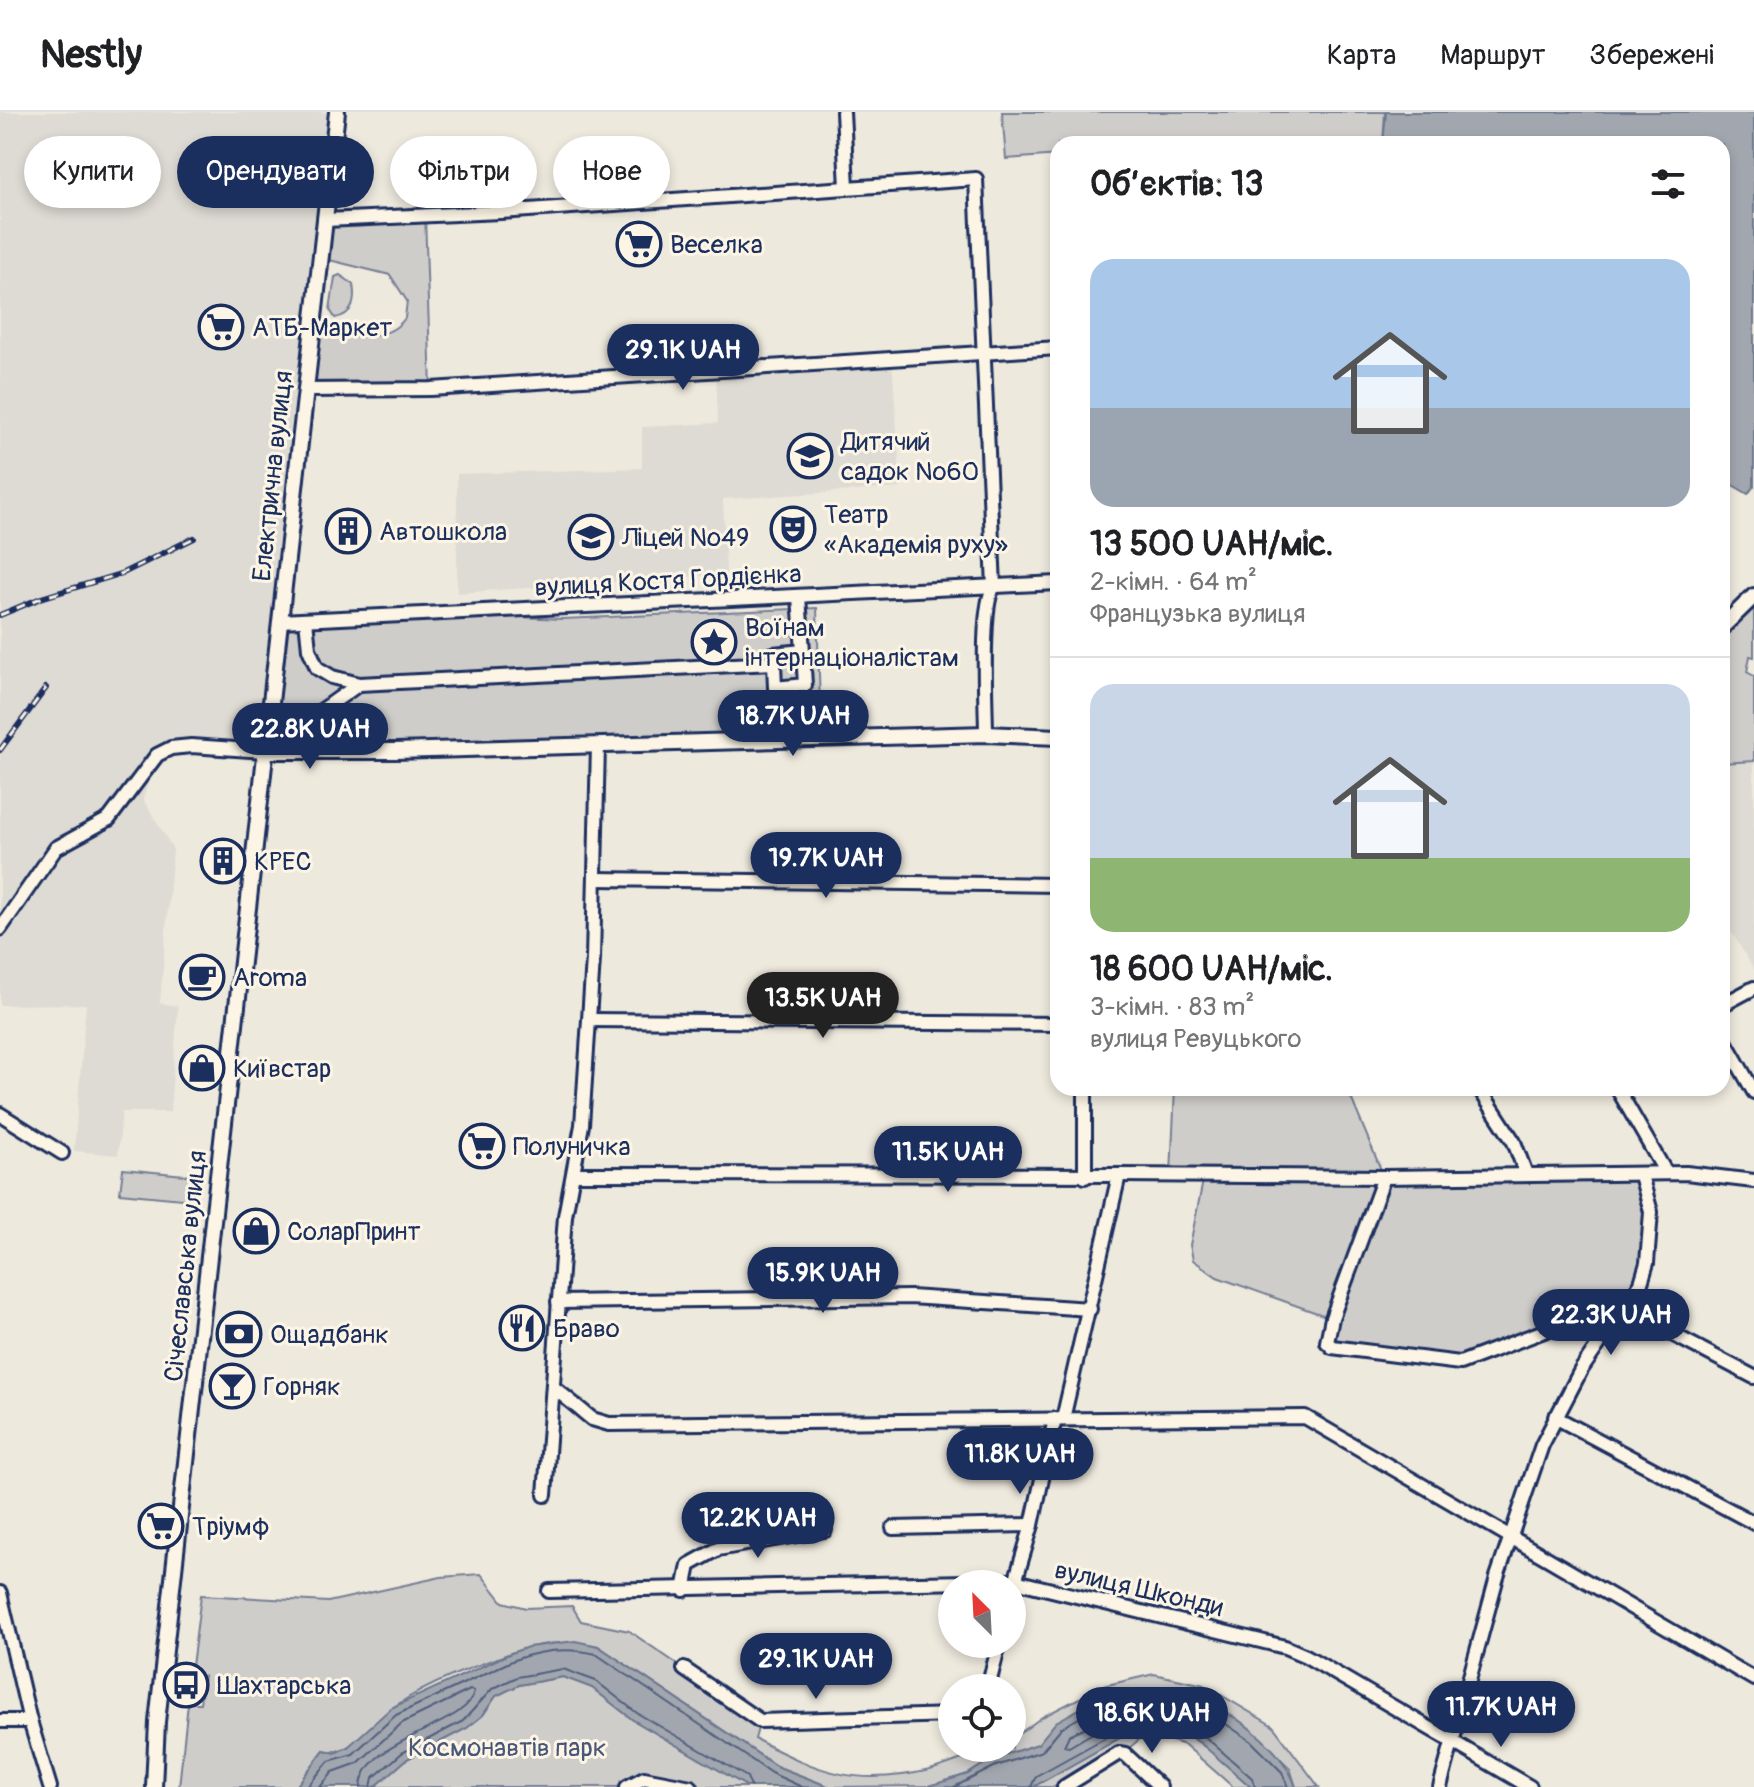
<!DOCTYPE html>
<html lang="uk">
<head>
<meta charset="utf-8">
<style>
  :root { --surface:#fff; --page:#f6f6f6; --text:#202124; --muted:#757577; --line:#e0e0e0; --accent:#1b2f5e }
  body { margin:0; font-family:Pangolin,sans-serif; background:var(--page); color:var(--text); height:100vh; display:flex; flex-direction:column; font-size:30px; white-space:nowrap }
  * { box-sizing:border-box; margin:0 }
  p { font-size:26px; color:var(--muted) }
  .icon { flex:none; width:44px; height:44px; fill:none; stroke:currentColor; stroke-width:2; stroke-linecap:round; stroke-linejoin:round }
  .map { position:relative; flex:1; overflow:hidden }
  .side { position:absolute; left:1050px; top:24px; width:680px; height:960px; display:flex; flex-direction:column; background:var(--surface); border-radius:24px; box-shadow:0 4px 12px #0003 }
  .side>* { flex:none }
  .top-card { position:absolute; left:24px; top:24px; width:760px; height:72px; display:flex; gap:16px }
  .needle { width:52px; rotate:336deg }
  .fabs { position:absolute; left:938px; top:1458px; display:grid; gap:16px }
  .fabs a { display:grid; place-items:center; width:88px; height:88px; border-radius:50%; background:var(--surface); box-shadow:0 4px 12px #0003; font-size:40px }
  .price { position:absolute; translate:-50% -68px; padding:0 18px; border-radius:28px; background:var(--accent); color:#fff; font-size:26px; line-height:52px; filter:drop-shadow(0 2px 4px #0008) }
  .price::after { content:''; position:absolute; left:50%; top:48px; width:24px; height:18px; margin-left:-12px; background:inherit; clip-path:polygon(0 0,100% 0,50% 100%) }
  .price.selected { background:#222; color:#fff }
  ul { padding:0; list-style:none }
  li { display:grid; align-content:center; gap:16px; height:424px; padding:0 40px }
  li+li { border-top:2px solid var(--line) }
  li span { display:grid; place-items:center; height:248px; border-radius:24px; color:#555 }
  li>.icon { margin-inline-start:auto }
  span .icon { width:144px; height:144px; fill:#fffc; stroke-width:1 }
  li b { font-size:34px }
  h2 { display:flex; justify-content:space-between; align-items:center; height:96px; padding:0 40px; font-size:34px }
  .tag { padding:0 28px; border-radius:36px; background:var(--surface); box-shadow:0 4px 12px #0003; font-size:28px; line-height:72px }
  .tag.selected { background:var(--accent); color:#fff }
  header { display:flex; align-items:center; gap:48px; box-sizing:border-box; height:112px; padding:0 40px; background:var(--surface); border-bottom:2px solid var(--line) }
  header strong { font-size:38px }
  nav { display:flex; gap:44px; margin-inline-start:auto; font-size:28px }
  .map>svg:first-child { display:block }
</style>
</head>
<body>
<header>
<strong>Nestly</strong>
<nav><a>Карта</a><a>Маршрут</a><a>Збережені</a></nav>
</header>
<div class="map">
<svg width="1754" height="1675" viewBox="0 0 1754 1675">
  <rect width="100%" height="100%" fill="#eee9dd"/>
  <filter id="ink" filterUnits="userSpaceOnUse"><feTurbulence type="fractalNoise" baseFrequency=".0125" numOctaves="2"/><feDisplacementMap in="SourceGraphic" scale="16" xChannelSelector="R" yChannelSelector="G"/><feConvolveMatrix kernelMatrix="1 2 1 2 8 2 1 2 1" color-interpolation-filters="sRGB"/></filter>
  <g filter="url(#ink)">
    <!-- built -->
    <g fill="#dedbd4">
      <path d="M0,0H337L266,639L191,634L157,644L143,687L173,737L160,891L178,894L170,1000H122L118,1043L74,1039L86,892L0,893Z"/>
      <path d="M892,248L901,376L723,387L726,462L457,481V362L642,356V315L718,311L716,261Z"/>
      <path d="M1754,649V857L1722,805V651Z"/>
    </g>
    <!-- green -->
    <g fill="#cfcdca" stroke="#757e94" stroke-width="2">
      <path d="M1002,0H1385L1383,32H1058V43L1006,47Z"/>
      <path d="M425,103L431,277L305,278L312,221C341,222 386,234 405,206L407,189L390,163L321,146L325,108Z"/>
      <path d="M340,163L353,172C356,190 353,203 335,206L330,198L335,165Z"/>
      <path d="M1754,484V545L1750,544L1747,560L1754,564V649L1722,651V515Z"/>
      <path d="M817,496L821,626L266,639L280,509L457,502L562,507Z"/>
      <path d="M1175,976H1347L1384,1065L1641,1063L1648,1087L1647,1151L1612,1210L1594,1203L1475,1248L1332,1235L1331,1206L1217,1165L1193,1148L1190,1133L1204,1064L1171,1062Z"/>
      <path d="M123,1057L194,1064L192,1088L120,1081Z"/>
      <path d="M481,1462L503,1490L526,1496L572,1494L581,1509L629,1519L760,1609L755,1627C821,1661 856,1675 930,1658C959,1650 982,1636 1012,1636V1627L1042,1605L1103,1574L1154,1562L1204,1573L1273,1614L1319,1675H1296L1290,1656L1256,1623L1212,1593L1161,1578L1120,1584L1083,1595L1038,1632L992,1647L968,1662L931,1674L830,1675L776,1654L598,1534C568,1527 541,1530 511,1541C477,1553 417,1576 389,1599C370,1614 351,1645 324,1638L296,1675H179L188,1591H200L204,1564L191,1562L201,1483L328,1490L441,1465Z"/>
      <path d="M563,1565L592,1575L633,1608L748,1675H691L644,1666L627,1675H375L407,1647L467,1616L483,1603L496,1584L519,1573Z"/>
      <path d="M1148,1610C1192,1616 1218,1646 1251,1675H1233L1185,1633L1147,1621L1123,1641L1064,1675H1033Z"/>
    </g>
    <!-- water -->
    <g fill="#a2a7af" stroke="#6c778f" stroke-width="2">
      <path d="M1386,0H1754V374L1748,382L1729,371L1722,380V32H1383Z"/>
      <path d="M575,1529L598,1534L776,1654L830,1675H748L633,1608L592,1576L563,1565L519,1573L496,1584L483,1603L467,1616L407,1647L375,1675H296L324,1638L335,1641L348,1635L391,1596L511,1541L528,1535Z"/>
      <path d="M1162,1578C1178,1583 1196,1586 1211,1593C1244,1607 1285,1641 1296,1675H1251L1189,1621L1171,1613L1148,1610L1033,1675H926L968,1662L992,1647L1038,1632L1056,1610L1083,1595L1120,1584Z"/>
    </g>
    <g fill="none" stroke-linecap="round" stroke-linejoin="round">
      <!-- shore -->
      <g stroke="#515f7e" stroke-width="2">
        <path d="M1099,1609L1101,1616L1069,1635L1064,1634L1069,1623Z"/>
        <path d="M307,1675L329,1649L353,1642L396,1603L514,1548C541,1538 568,1535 596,1542L771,1661L802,1675"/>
        <path d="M320,1675L333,1660L358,1651L402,1611L470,1578L474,1579C471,1614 363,1626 361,1675"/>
        <path d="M371,1675L373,1666L402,1641L463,1609L492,1577L517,1565L563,1557L596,1569L637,1601L747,1665L751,1675"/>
        <path d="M954,1675L996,1654L1042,1639L1061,1616L1086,1602L1161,1587L1208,1600L1251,1629L1282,1660L1288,1675"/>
        <path d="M1031,1675L1036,1664L1148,1602L1174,1605L1193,1614L1252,1666L1255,1675"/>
      </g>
      <!-- minor casing -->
      <g stroke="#1b2f5e" stroke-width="18">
        <g id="minor">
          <path d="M843,0L847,75"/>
          <path d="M325,108L500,100L976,67L994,475C980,492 986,594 986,622"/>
          <path d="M305,278L431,277L1058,236"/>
          <path d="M306,508L309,537L317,556L332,565L359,572"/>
          <path d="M280,509L1058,471"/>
          <path d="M774,551L775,576L805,573L803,539"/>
          <path d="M294,618L359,572L774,551L773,542L803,539L799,485"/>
          <path d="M595,767L1058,773"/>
          <path d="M0,817L56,736L109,707L157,643L171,636L191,634L266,639"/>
          <path d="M1722,893L1754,876"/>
          <path d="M589,908L1058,912"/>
          <path d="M1722,924L1754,980"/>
          <path d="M1479,976L1514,1030L1526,1062"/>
          <path d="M1617,976L1666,1061"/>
          <path d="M0,1002L62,1041"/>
          <path d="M574,1062L1119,1063L1063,1307"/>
          <path d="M1119,1063L1384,1065L1686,1061L1754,1069"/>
          <path d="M1085,1065V976"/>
          <path d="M1384,1065L1332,1206L1327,1230L1332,1235L1460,1251L1586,1203L1612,1210"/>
          <path d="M558,1190L910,1185L1090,1197"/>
          <path d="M1626,1192L1653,1212L1754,1265"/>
          <path d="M553,1275L592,1307L609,1312L1305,1305L1754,1567"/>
          <path d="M1555,1305L1754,1411"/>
          <path d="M545,1383L565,1104L582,1013L593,847L598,633"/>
          <path d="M893,1416L1032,1413"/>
          <path d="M684,1478L689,1453L718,1437L825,1418"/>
          <path d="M549,1479L1015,1469L1285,1535L1306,1544L1530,1675"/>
          <path d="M1012,1480L1032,1413L1055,1307"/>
          <path d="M0,1481L30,1609L50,1675"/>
          <path d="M684,1557L760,1609L952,1603"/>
          <path d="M988,1576L999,1532"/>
          <path d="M0,1609H30"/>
          <path d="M627,1675L644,1666L691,1675"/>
          <path d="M1064,1675L1119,1641L1125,1642L1160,1675"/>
          <path d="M1440,1675L1497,1465L1542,1333L1581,1258L1641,1171L1647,1151L1651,1100L1641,1063"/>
        </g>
      </g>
      <!-- major casing -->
      <g stroke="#1b2f5e" stroke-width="20">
        <g id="major">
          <path d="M1722,515L1754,484"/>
          <path d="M266,639H395L986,622L1058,625"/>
          <path d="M154,1675L157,1610L337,0"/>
        </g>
      </g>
      <!-- minor -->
      <use href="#minor" stroke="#fcf5e5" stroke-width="12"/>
      <!-- major -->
      <use href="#major" stroke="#fcf5e5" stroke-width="14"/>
      <!-- rail casing -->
      <g stroke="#1b2f5e" stroke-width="6">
        <g id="rail">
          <path d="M0,503L41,486L123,461L194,426"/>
          <path d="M0,638L46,576"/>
        </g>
      </g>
      <!-- rail -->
      <use href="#rail" stroke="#fcf5e5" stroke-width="3" stroke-dasharray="9" stroke-linecap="butt"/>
    </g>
  </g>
  <!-- icons -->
  <defs>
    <g id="supermarket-ring" transform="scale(2.3)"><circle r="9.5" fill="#fcf5e5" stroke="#1b2f5e" stroke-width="1.5"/><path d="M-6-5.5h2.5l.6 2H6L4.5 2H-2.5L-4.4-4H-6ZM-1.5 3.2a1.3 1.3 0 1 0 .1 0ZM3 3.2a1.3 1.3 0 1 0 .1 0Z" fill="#1b2f5e"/></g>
    <g id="school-ring" transform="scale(2.3)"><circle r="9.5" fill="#fcf5e5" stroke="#1b2f5e" stroke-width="1.5"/><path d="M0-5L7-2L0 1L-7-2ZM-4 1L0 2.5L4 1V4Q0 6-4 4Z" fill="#1b2f5e"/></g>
    <g id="theatre-ring" transform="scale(2.3)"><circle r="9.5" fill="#fcf5e5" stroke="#1b2f5e" stroke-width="1.5"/><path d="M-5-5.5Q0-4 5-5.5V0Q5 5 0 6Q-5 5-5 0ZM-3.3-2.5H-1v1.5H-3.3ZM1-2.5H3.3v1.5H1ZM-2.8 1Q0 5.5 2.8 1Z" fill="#1b2f5e"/></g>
    <g id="building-ring" transform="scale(2.3)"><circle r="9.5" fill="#fcf5e5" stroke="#1b2f5e" stroke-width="1.5"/><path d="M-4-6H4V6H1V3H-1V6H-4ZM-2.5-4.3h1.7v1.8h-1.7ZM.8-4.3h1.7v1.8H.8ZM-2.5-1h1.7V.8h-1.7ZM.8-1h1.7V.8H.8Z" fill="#1b2f5e"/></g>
    <g id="sight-ring" transform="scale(2.3)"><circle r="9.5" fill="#fcf5e5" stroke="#1b2f5e" stroke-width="1.5"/><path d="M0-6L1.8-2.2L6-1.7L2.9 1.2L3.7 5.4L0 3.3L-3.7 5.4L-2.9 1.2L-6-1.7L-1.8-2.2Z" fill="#1b2f5e"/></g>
    <g id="cafe-ring" transform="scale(2.3)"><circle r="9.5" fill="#fcf5e5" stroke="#1b2f5e" stroke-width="1.5"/><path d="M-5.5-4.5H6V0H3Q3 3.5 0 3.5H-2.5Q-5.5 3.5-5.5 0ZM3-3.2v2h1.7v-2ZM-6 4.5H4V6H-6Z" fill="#1b2f5e"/></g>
    <g id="shop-ring" transform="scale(2.3)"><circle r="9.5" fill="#fcf5e5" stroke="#1b2f5e" stroke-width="1.5"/><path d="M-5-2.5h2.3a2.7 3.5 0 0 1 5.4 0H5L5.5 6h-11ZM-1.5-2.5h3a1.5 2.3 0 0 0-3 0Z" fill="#1b2f5e"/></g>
    <g id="restaurant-ring" transform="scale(2.3)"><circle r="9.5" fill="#fcf5e5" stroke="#1b2f5e" stroke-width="1.5"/><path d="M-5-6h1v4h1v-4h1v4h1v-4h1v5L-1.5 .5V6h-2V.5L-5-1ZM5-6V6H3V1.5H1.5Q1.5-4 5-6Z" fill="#1b2f5e"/></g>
    <g id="bank-ring" transform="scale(2.3)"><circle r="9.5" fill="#fcf5e5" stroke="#1b2f5e" stroke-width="1.5"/><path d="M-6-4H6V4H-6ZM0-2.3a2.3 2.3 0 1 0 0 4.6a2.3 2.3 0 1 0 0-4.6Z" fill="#1b2f5e"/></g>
    <g id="bar-ring" transform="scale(2.3)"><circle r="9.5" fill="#fcf5e5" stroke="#1b2f5e" stroke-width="1.5"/><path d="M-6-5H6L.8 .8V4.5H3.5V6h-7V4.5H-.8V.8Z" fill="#1b2f5e"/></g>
    <g id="bus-ring" transform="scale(2.3)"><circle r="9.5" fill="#fcf5e5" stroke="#1b2f5e" stroke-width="1.5"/><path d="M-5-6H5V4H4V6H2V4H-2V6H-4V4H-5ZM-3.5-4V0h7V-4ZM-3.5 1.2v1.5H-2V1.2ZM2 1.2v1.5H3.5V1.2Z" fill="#1b2f5e"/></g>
  </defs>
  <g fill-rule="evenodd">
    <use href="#supermarket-ring" x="639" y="132"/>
    <use href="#supermarket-ring" x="221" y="215"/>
    <use href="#school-ring" x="810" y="344"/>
    <use href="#theatre-ring" x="793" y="417"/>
    <use href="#building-ring" x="348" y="419"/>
    <use href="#school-ring" x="591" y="425"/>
    <use href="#sight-ring" x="714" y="530"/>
    <use href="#building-ring" x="223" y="749"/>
    <use href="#cafe-ring" x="202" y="865"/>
    <use href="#shop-ring" x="202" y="956"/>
    <use href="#supermarket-ring" x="482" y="1034"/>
    <use href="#shop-ring" x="256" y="1119"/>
    <use href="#restaurant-ring" x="522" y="1216"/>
    <use href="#bank-ring" x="239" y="1222"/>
    <use href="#bar-ring" x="232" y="1274"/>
    <use href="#supermarket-ring" x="161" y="1414"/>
    <use href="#bus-ring" x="186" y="1573"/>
  </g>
  <g text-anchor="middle" stroke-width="6" stroke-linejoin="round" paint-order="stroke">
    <!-- poi labels -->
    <g font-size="26" fill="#1b2f5e" stroke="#fcf5e5" text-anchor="start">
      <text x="670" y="141">Веселка</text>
      <text x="252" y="224">АТБ-Маркет</text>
      <text x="841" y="338">Дитячий<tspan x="841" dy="30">садок №60</tspan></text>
      <text x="824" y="411">Театр<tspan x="824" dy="30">«Академія руху»</tspan></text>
      <text x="379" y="428">Автошкола</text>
      <text x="622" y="434">Ліцей №49</text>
      <text x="745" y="524">Воїнам<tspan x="745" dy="30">інтернаціоналістам</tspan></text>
      <text x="254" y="758">КРЕС</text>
      <text x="233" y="874">Aroma</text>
      <text x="233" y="965">Київстар</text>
      <text x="513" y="1043">Полуничка</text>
      <text x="287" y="1128">СоларПринт</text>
      <text x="553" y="1225">Браво</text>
      <text x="270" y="1231">Ощадбанк</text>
      <text x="263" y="1283">Горняк</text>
      <text x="192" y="1423">Тріумф</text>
      <text x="217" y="1582">Шахтарська</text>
    </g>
    <!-- street labels -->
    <g font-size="26" fill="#1b2f5e" stroke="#fcf5e5">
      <text transform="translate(272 364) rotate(-84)" y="9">Електрична вулиця</text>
      <text transform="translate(668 468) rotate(-3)" y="9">вулиця Костя Гордієнка</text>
      <text transform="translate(185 1154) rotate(-84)" y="9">Січеславська вулиця</text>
      <text transform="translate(1139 1476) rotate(13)" y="9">вулиця Шконди</text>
    </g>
    <!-- park labels -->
    <g font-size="26" fill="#485679" stroke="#fcf5e5">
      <text x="507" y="1644">Космонавтів парк</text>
    </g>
  </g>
</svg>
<div class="fabs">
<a><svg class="needle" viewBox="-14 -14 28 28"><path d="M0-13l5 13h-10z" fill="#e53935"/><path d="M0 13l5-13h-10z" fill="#757577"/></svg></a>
<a><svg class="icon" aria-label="locate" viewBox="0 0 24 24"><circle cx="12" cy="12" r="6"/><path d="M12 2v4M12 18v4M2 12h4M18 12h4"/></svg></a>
</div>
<b class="price" style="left:683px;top:280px">29.1K UAH</b>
<b class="price" style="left:793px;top:646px">18.7K UAH</b>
<b class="price" style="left:310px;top:659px">22.8K UAH</b>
<b class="price" style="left:826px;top:788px">19.7K UAH</b>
<b class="price selected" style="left:823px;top:928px">13.5K UAH</b>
<b class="price" style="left:948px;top:1082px">11.5K UAH</b>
<b class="price" style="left:823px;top:1203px">15.9K UAH</b>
<b class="price" style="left:1611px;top:1245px">22.3K UAH</b>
<b class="price" style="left:1020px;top:1384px">11.8K UAH</b>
<b class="price" style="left:758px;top:1448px">12.2K UAH</b>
<b class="price" style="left:816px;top:1589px">29.1K UAH</b>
<b class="price" style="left:1501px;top:1637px">11.7K UAH</b>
<b class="price" style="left:1152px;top:1643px">18.6K UAH</b>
<div class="top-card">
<a class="tag">Купити</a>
<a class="tag selected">Орендувати</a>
<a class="tag">Фільтри</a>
<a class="tag">Нове</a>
</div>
<section class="side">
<h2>Об’єктів: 13<svg class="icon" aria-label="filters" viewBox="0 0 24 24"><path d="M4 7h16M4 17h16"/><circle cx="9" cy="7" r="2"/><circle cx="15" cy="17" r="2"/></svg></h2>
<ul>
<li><span style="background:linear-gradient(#a9c7e8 60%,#9aa5b1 0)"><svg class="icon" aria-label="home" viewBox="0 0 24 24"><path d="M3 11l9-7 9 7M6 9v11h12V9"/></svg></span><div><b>13 500 UAH/міс.</b><p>2-кімн. · 64 m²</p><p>Французька вулиця</p></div></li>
<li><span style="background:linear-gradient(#c9d6e8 70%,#8fb573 0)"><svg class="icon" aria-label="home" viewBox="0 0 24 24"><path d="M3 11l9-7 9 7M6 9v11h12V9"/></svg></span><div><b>18 600 UAH/міс.</b><p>3-кімн. · 83 m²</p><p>вулиця Ревуцького</p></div></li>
</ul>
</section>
</div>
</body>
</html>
